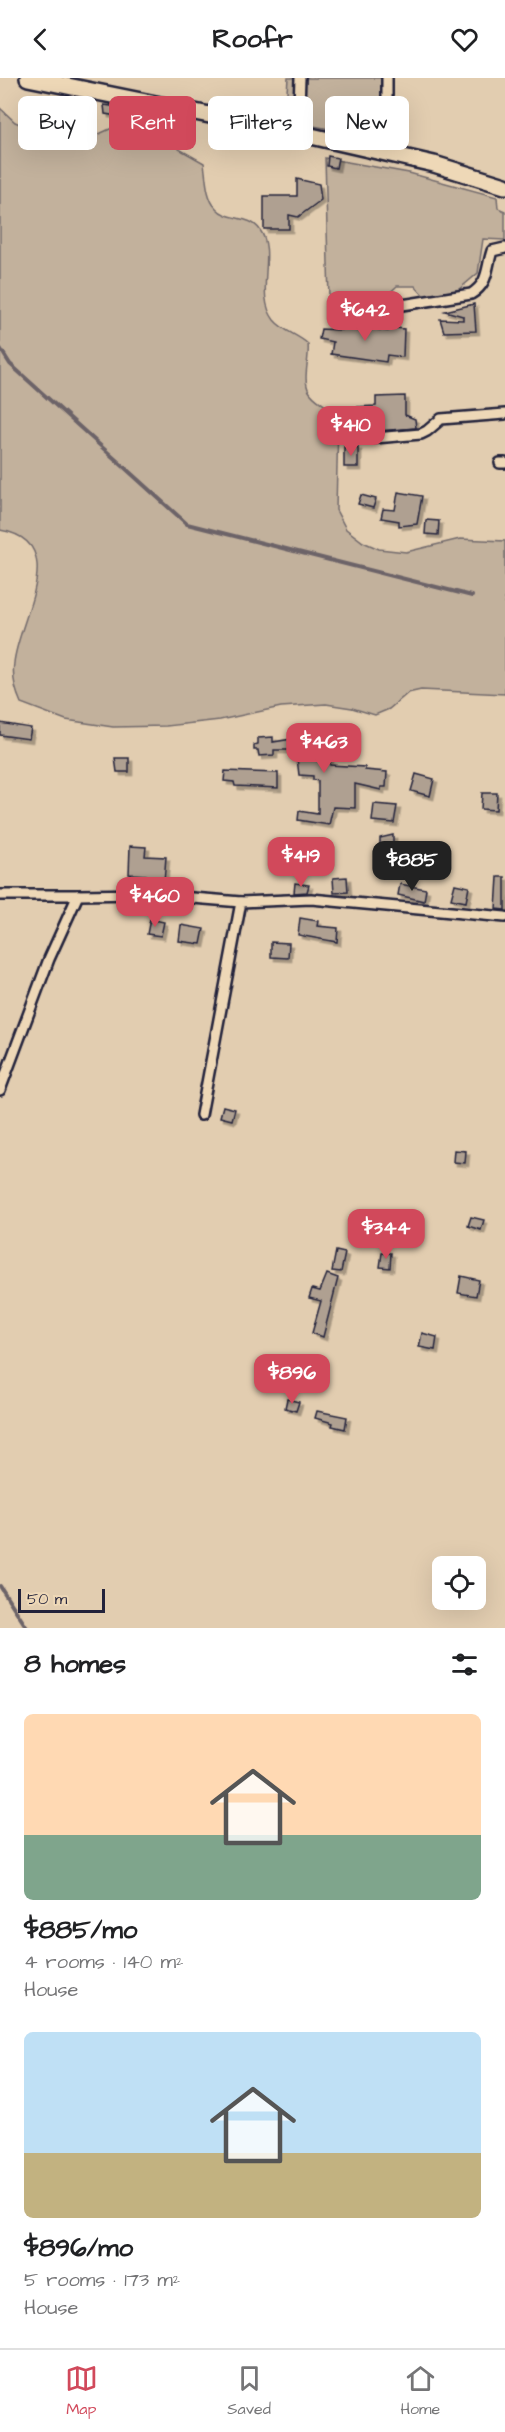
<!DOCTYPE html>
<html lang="en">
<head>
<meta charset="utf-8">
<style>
  :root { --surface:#fff; --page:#f6f6f6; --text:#202124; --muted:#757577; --line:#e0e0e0; --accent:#d1495b }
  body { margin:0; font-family:"Architects Daughter",sans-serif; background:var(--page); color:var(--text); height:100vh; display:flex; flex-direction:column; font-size:22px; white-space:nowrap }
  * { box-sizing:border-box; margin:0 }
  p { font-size:20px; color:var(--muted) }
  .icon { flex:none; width:33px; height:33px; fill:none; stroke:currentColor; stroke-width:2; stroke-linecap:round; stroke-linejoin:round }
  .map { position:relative; height:1550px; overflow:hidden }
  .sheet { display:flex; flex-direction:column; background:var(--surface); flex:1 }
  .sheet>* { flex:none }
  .hud { position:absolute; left:18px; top:18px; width:470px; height:54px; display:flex; gap:12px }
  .buttons { position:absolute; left:432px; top:1478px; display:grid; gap:12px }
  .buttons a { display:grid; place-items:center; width:54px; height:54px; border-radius:9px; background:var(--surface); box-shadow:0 6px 24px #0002; font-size:30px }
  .scale { position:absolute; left:18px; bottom:15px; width:87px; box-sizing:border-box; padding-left:6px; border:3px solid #22223b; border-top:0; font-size:16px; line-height:21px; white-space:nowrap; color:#22223b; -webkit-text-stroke:4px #eed8b7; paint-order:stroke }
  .price { position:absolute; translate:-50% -51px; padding:0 14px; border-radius:12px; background:var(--accent); color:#fff; font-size:20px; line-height:39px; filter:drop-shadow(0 2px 3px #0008) }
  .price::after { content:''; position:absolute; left:50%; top:36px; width:18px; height:14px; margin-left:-9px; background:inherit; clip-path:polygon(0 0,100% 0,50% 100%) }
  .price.selected { background:#222; color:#fff }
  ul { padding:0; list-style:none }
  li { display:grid; align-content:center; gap:12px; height:318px; padding:0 24px }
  li span { display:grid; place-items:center; height:186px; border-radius:9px; color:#555 }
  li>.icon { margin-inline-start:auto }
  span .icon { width:108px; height:108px; fill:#fffc; stroke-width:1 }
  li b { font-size:26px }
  h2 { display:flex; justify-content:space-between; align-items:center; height:72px; padding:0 24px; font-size:26px }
  .tag { padding:0 21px; border-radius:9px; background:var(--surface); box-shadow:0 6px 24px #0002; font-size:21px; line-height:54px }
  .tag.selected { background:var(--accent); color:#fff }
  header { display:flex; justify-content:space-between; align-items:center; height:78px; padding:0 24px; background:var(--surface); font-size:27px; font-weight:700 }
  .tabs { display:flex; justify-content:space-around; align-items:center; height:84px; border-top:2px solid var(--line); background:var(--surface); font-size:16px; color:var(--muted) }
  .tabs a { display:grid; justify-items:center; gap:3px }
  .tabs .selected { color:var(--accent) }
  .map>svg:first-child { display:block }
</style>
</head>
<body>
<header><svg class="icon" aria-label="back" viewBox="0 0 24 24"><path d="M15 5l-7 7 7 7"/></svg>Roofr<svg class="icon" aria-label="heart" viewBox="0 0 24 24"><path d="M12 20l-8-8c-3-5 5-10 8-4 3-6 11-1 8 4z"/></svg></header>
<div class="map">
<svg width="505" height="1550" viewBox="0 0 505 1550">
  <defs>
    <filter id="shadow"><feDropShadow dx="3.5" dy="3.5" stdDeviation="0" flood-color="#0004"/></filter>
  </defs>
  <rect width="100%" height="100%" fill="#e2cdb0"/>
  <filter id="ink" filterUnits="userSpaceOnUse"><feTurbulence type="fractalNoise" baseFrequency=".0167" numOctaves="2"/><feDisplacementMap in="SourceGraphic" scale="12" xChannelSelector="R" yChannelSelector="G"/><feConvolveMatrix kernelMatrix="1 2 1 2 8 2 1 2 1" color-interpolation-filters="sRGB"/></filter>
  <g filter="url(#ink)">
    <!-- green -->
    <g fill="#c2b19c" stroke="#726a6c" stroke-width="1.5">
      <path d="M288,0H382L381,60L285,43Z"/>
      <path d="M0,30L15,44L40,54L99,56L134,40L162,44L171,51L174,64L179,71L204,85C206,99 206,120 216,130C228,144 249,136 260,152C277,175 254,216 274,242C283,253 298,257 308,266C310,280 302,301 309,313C316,325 329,325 338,343L336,432L346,451L363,464L379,471L406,474L460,461L505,463V616L421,612L408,615L389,631L375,637L352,630L326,626L281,629L220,642L166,648L113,649L66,642L21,625C15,612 12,599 14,585C18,541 72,464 0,452Z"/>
      <path d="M325,80L409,95L497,119L498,130L505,133V162L483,161L478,195L458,212L424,218L415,208H397L382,222L329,221Z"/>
    </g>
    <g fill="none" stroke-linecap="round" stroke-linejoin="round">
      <!-- stream -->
      <g stroke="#6c6368" stroke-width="4">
        <path d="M0,270L10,286L187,446L472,518"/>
        <path d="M0,1508L27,1550"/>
      </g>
    </g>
    <!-- building -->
    <g fill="#afa091" stroke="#22223b" stroke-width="1.5" filter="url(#shadow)">
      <path d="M104,27L125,30L123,39L105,36Z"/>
      <path d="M177,41L190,43L188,55L175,53Z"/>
      <path d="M328,78L338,80L336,90L327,88Z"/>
      <path d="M297,101L319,106L321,122L298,139L289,137V151H264V118H297Z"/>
      <path d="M474,226L476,253L444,254L440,241L463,242V238L445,233Z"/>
      <path d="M343,243L357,246V248L388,253V249L404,251L403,279L387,277L386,284L331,276L333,264L319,261L321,251L341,252Z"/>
      <path d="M405,318V337L415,341L416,350L377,353V347L356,348V329L376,328V319Z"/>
      <rect x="344" y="369" width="14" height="20"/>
      <path d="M398,414L422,418L417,446L399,448V443L381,440L383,431L395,432Z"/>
      <path d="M361,417L376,421L373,430L358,426Z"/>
      <path d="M426,442L439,443L438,457L425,456Z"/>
      <path d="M0,645L31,650L29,661L0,657Z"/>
      <path d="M329,656L330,687L365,689V692L387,694L386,709H381V712L355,706V730L333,729L329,747L298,742L299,733L318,736V703L313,702V698L299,697L296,672H274V677L259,678L258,672H254V667L258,666V660L273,659V664L309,658V657Z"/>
      <path d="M115,680H129V694H117Z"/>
      <path d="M225,693L278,695V710L235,708L234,704L224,703Z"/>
      <path d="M416,696L434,701L430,718L411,713Z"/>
      <path d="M482,715H497L496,732L481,731Z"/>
      <path d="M374,726L397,728L394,745L372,743Z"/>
      <path d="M393,757V775H380V760Z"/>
      <path d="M130,768L146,769L145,778L166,779L164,804L157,803L156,809H145L146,797L129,796Z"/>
      <path d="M347,799L348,814L334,815L333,800Z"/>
      <path d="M498,799H505V832L496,831Z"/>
      <path d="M295,805L309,807L307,814L294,815Z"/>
      <path d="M400,806L426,811L424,823L398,817Z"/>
      <path d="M455,806L469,809L466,824L451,821Z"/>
      <path d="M300,840L318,843L317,848L338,850L337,864L298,857Z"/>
      <path d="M150,841L164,844L161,858L147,856Z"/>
      <path d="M181,847L204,851L201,866L179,863Z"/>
      <path d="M271,864L289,865L288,880L271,879Z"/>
      <path d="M223,1028L235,1031L232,1042L220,1039Z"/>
      <path d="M454,1072L466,1073L465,1085L453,1084Z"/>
      <path d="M471,1139L484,1142L481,1152L468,1148Z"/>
      <path d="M336,1173L345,1175L341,1194L332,1193Z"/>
      <path d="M382,1175H391L390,1190L380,1189Z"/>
      <path d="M327,1196L338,1200L323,1259L312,1255L321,1223L309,1220L312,1211L320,1213Z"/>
      <path d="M461,1198L479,1202L476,1218L458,1215Z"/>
      <path d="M422,1255L437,1259L435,1272L419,1269Z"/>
      <path d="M287,1321L299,1324L296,1333L285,1330Z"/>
      <path d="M317,1333L347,1339L345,1351L332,1348L333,1345L315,1340Z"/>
    </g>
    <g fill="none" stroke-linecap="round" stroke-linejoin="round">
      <!-- street casing -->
      <g stroke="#22223b" stroke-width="14">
        <g id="street">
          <path d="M298,55L300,0"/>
          <path d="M387,77V0"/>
          <path d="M371,232L471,216C489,205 486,191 492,173L505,170"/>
          <path d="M375,360L421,356L427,353L441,341L505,336"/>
          <path d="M500,385H505"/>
          <path d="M0,817H78L49,881L0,1012"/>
          <path d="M78,817L144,816L241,824"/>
          <path d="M201,1037L241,824L311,821L505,839"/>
        </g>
      </g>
      <!-- primary casing -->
      <g stroke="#22223b" stroke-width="20">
        <path id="primary" d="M28,0L298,55L434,86L505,108"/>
      </g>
      <!-- street -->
      <use href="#street" stroke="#eed8b7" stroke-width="9"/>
      <!-- primary -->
      <use href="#primary" stroke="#eed8b7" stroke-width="15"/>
    </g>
  </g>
</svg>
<div class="buttons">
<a><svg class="icon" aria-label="locate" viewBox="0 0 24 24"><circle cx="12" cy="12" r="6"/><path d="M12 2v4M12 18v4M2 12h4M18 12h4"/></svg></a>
</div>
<div class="scale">50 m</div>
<b class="price" style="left:365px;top:264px">$642</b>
<b class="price" style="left:351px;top:379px">$410</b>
<b class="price" style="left:324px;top:696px">$463</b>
<b class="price" style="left:301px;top:810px">$419</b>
<b class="price selected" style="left:412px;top:814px">$885</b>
<b class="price" style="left:155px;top:850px">$460</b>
<b class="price" style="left:386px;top:1182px">$344</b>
<b class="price" style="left:292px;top:1327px">$896</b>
<div class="hud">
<a class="tag">Buy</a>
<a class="tag selected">Rent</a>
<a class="tag">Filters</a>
<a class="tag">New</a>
</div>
</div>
<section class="sheet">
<h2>8 homes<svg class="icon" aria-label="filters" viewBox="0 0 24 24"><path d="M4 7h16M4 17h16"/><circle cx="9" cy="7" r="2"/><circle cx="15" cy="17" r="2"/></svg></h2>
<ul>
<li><span style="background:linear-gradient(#ffd9b3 65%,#7fa58c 0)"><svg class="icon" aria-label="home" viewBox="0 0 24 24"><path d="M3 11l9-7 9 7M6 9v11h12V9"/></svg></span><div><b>$885/mo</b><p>4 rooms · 140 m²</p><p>House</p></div></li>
<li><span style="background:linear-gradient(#bfe0f5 65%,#c2b280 0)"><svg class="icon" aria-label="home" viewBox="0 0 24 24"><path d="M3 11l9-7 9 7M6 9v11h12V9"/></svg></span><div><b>$896/mo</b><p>5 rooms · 173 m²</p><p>House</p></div></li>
</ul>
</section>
<nav class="tabs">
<a class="selected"><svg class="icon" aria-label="map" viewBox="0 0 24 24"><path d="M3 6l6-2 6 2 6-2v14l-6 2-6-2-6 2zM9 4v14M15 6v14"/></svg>Map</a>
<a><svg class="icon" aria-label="saved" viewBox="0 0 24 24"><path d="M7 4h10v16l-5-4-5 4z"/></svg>Saved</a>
<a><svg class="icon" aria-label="home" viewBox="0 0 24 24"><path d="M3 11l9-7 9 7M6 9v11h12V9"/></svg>Home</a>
</nav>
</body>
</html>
